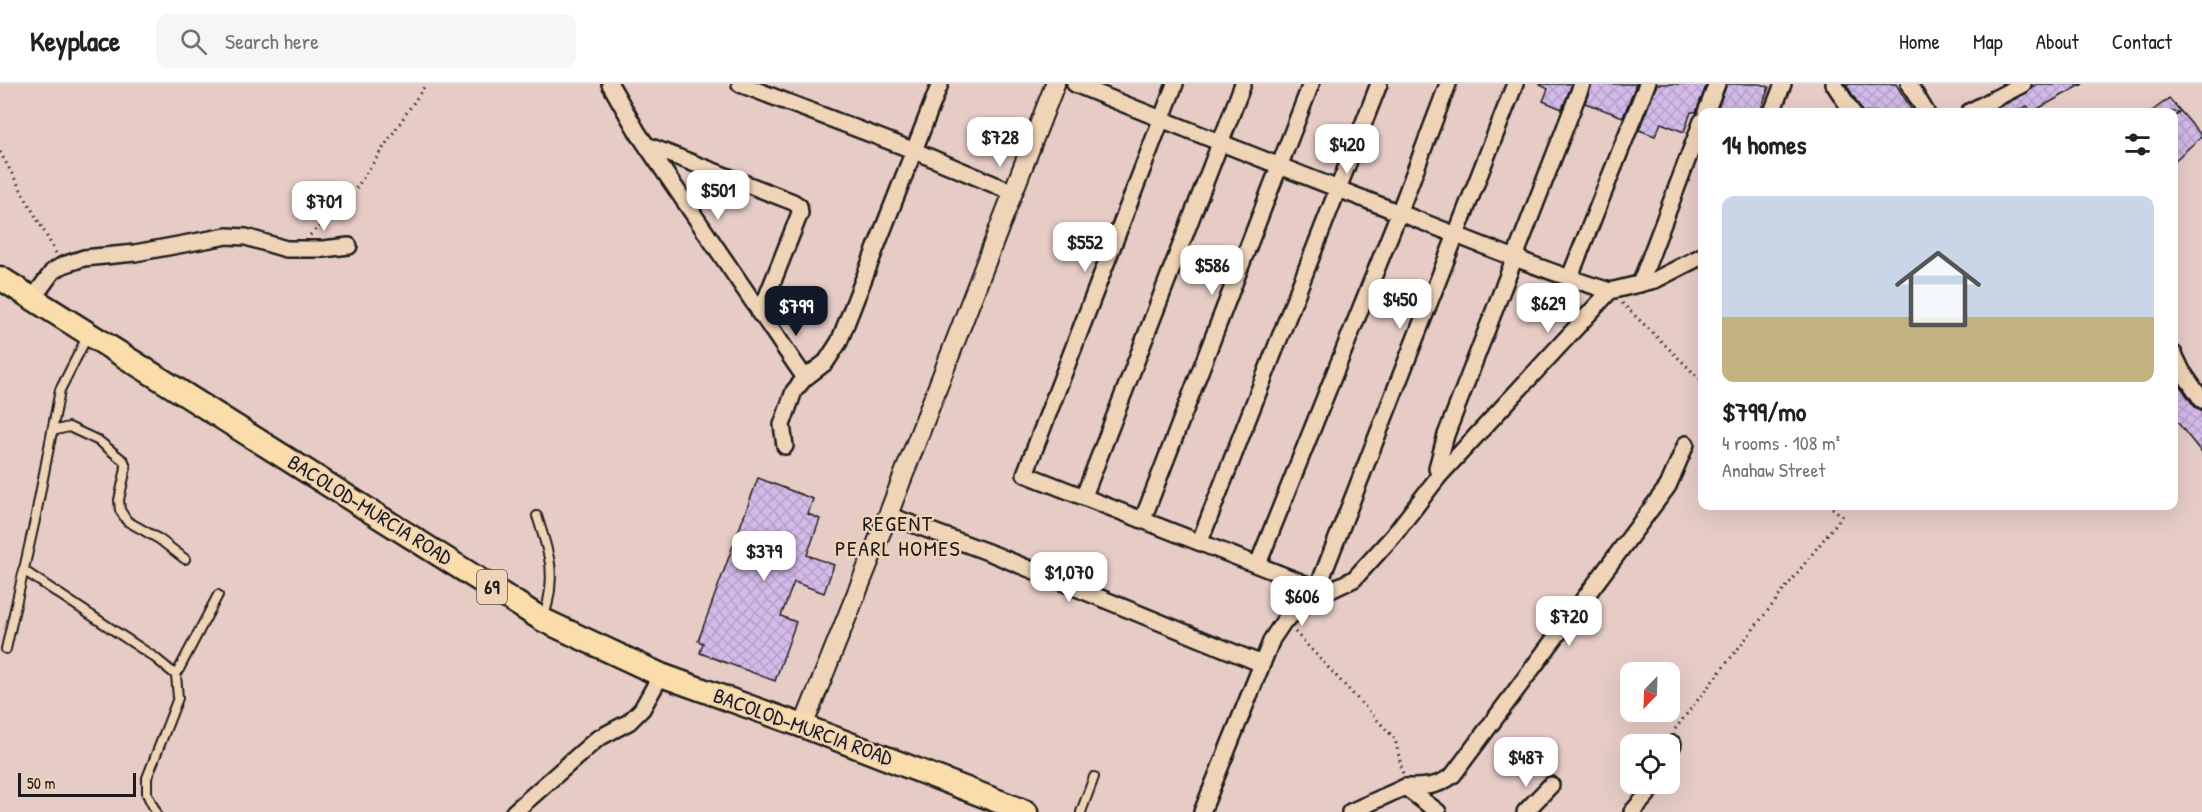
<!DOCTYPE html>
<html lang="en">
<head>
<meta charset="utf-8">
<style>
  :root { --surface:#fff; --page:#f6f6f6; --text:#202124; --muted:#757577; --line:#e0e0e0; --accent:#111827 }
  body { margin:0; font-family:"Patrick Hand",sans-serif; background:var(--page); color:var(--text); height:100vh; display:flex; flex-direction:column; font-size:22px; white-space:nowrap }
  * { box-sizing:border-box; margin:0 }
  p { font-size:20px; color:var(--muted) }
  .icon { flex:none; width:33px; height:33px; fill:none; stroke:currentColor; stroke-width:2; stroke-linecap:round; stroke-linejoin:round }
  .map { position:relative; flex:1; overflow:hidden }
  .drawer { position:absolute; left:1698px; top:24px; width:480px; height:402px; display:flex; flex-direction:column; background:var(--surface); border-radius:12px; box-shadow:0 6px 24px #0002 }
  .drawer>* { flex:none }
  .needle { width:39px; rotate:203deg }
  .controls { position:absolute; left:1620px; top:578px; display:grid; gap:12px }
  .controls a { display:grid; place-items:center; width:60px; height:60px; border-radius:12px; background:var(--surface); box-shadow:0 6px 24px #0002; font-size:30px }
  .scale { position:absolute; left:18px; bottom:15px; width:118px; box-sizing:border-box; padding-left:6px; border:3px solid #1c1c1c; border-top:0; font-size:16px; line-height:21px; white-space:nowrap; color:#1c1c1c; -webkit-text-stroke:4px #f0d4b7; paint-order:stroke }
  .price { position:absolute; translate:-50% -51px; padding:0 14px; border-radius:12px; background:#fff; color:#222; font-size:20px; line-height:39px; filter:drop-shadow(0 2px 3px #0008) }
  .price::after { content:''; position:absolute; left:50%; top:36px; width:18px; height:14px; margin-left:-9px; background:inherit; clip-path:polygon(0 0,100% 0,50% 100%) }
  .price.active { background:var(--accent); color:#fff }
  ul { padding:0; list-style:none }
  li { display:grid; align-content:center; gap:12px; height:318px; padding:0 24px }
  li+li { border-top:2px solid var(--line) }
  li span { display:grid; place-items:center; height:186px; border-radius:12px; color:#555 }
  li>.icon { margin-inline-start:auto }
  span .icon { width:108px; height:108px; fill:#fffc; stroke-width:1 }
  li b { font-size:26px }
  h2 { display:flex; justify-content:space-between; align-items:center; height:72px; padding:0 24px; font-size:26px }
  header { display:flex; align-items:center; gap:36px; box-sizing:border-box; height:84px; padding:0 30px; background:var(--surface); border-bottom:2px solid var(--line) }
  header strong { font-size:28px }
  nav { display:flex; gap:33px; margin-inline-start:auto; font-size:21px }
  .search { width:420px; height:54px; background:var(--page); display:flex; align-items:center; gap:15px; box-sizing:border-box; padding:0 21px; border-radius:12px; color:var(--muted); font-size:22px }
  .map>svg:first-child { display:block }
</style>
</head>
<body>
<header>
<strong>Keyplace</strong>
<div class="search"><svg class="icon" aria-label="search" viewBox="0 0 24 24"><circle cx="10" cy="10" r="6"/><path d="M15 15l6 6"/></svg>Search here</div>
<nav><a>Home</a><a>Map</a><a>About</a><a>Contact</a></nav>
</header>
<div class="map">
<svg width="2202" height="728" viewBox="0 0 2202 728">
  <defs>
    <pattern id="building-cross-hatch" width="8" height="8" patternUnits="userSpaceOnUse" patternTransform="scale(1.5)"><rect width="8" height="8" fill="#d3bae9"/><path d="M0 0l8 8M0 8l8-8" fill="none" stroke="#b59fc7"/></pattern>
  </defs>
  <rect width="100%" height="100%" fill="#e7ccc6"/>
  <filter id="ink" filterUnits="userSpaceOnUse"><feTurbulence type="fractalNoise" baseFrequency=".0167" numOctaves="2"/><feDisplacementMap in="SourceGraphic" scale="12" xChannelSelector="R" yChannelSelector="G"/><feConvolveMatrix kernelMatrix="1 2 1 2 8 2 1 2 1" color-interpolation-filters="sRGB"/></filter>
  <g filter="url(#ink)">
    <!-- building -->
    <g fill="url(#building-cross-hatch)" stroke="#1c1c1c" stroke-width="1.5">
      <path d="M1539,0H1572L1562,25L1543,17L1548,5Z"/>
      <path d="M1592,0H1636L1623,33L1585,19Z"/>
      <path d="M1657,0H1707L1696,28H1691L1684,48L1661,39L1655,52L1639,46Z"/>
      <path d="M1727,0H1761L1769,3L1760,28H1716Z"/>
      <path d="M1846,0H1896L1913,28H1862L1860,23Z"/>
      <path d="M2036,0H2083L2032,28L2027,22L2015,28H1989L2027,9Z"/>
      <path d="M2169,14L2202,52L2174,77V33L2179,28H2151Z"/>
      <path d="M2174,293L2194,322L2202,328V369L2174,334Z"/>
      <path d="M758,394L813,415L808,430L820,435L807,471L834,481L824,509L794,498L781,532L796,538L775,597L700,569L703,559L698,557Z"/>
    </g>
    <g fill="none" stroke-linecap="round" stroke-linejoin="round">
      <!-- service casing -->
      <g stroke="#1c1c1c" stroke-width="12">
        <g id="service">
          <path d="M52,347L69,343L99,357L124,377L126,384L119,416L120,426L127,437L159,455L185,475"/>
          <path d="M537,432C550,472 557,491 544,533"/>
          <path d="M23,486L154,573L176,591L178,614L147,694V710L156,728"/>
          <path d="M6,565L35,436L60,306L87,253"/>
          <path d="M176,591L218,511"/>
          <path d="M1081,728L1094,693"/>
        </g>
      </g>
      <!-- minor casing -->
      <g stroke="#1c1c1c" stroke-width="20">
        <g id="minor">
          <path d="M610,0L638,49L805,294"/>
          <path d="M740,0L915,67L1012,108"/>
          <path d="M1075,0C1184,45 1295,88 1405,131C1473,157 1540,186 1610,207"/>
          <path d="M1175,0L1025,390L1326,508"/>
          <path d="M1834,0L1852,28"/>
          <path d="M1909,0L1926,28"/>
          <path d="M1706,28L1717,0"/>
          <path d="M1772,28L1783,0"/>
          <path d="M1969,28L2023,0"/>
          <path d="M649,62L793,118L799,122L800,129L760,230"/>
          <path d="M1569,195L1647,0"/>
          <path d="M1640,200L1702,37"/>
          <path d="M33,214L53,187L63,181L84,174L135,169L227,152L246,153L286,165H323L349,162"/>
          <path d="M2174,270L2182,287L2202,316"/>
          <path d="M785,362L782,341L794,307L805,294L826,278L839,258L940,0"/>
          <path d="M1439,392L1437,384L1446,351L1582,0"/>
          <path d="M1084,412L1243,0"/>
          <path d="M888,431L993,470L1262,580"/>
          <path d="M1143,435L1311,0"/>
          <path d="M1200,457L1379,0"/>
          <path d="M1258,480L1399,129L1448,0"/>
          <path d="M1318,503L1515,0"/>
          <path d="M1670,667L1673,660"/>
          <path d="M1405,703C1425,703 1438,703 1453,691L1668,402L1686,360"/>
          <path d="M514,728L597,655L629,638L642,625L661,591"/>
          <path d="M1202,728L1262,580L1272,555L1284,537L1314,514L1354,495L1393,452L1439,392L1610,207L1655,196L1702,172"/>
          <path d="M1350,728L1405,703L1438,728"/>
          <path d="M1525,728L1551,701"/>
          <path d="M1632,728L1647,711L1653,699"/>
        </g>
      </g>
      <!-- tertiary casing -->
      <g stroke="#1c1c1c" stroke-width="22">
        <path id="tertiary" d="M803,642L888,431L1055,0"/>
      </g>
      <!-- primary casing -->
      <g stroke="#1c1c1c" stroke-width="27">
        <path id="primary" d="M0,194L543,536L661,591L803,642L1026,728"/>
      </g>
      <!-- path -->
      <g stroke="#1c1c1c" stroke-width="3" stroke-dasharray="1.5 4.5" stroke-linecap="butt">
        <path d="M0,68L56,169"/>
        <path d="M310,151L345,121L426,0"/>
        <path d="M1622,219L1702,297"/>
        <path d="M1295,548L1395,655L1403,690"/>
        <path d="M1675,645L1842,432L1830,422"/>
      </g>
      <!-- service -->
      <use href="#service" stroke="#f0d4b7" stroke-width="8"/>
      <!-- minor -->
      <use href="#minor" stroke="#f0d4b7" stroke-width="15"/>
      <!-- tertiary -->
      <use href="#tertiary" stroke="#f0d4b7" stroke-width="18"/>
      <!-- primary -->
      <use href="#primary" stroke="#faddab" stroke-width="22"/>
    </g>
  </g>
  <g text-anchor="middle" stroke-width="4.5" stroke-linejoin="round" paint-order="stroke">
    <!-- shield labels -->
    <rect fill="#f0d4b7" stroke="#5c534a" stroke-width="1.5" x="477" y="486" width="30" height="34" rx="4.5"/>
    <g font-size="20" font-weight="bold" fill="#1c1c1c">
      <text x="492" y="510">69</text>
    </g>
    <!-- street labels -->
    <g font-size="21" fill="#1c1c1c" stroke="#f0d4b7">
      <text transform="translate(370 426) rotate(32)" y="7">BACOLOD-MURCIA ROAD</text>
      <text transform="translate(803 643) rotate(20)" y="7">BACOLOD-MURCIA ROAD</text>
    </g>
    <!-- neighbourhood labels -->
    <g font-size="22" letter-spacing="1.5" fill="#1c1c1c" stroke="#f0d4b7">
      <text x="898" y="447">REGENT<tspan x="898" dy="25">PEARL HOMES</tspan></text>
    </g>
  </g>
</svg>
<div class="controls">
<a><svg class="needle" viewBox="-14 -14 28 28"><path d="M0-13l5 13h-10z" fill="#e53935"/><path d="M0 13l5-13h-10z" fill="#757577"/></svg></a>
<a><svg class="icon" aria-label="locate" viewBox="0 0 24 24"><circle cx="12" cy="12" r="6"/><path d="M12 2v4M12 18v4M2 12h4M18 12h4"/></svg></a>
</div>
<div class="scale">50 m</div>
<b class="price" style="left:1000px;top:84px">$728</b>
<b class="price" style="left:1347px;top:91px">$420</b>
<b class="price" style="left:718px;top:137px">$501</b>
<b class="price" style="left:324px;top:148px">$701</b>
<b class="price" style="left:1085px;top:189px">$552</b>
<b class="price" style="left:1212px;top:212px">$586</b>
<b class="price" style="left:1400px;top:246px">$450</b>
<b class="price" style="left:1548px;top:250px">$629</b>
<b class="price active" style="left:796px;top:253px">$799</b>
<b class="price" style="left:764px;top:498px">$379</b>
<b class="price" style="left:1069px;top:519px">$1,070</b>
<b class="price" style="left:1302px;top:543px">$606</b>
<b class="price" style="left:1569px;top:563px">$720</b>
<b class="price" style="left:1526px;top:704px">$487</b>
<section class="drawer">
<h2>14 homes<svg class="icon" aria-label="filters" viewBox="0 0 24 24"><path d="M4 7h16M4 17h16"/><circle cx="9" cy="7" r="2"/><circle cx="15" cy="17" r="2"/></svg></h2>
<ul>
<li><span style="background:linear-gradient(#c9d6e8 65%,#c2b280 0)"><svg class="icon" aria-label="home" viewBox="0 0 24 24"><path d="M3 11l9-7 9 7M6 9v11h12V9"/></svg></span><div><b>$799/mo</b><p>4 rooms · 108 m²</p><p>Anahaw Street</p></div></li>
</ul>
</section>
</div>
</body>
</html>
